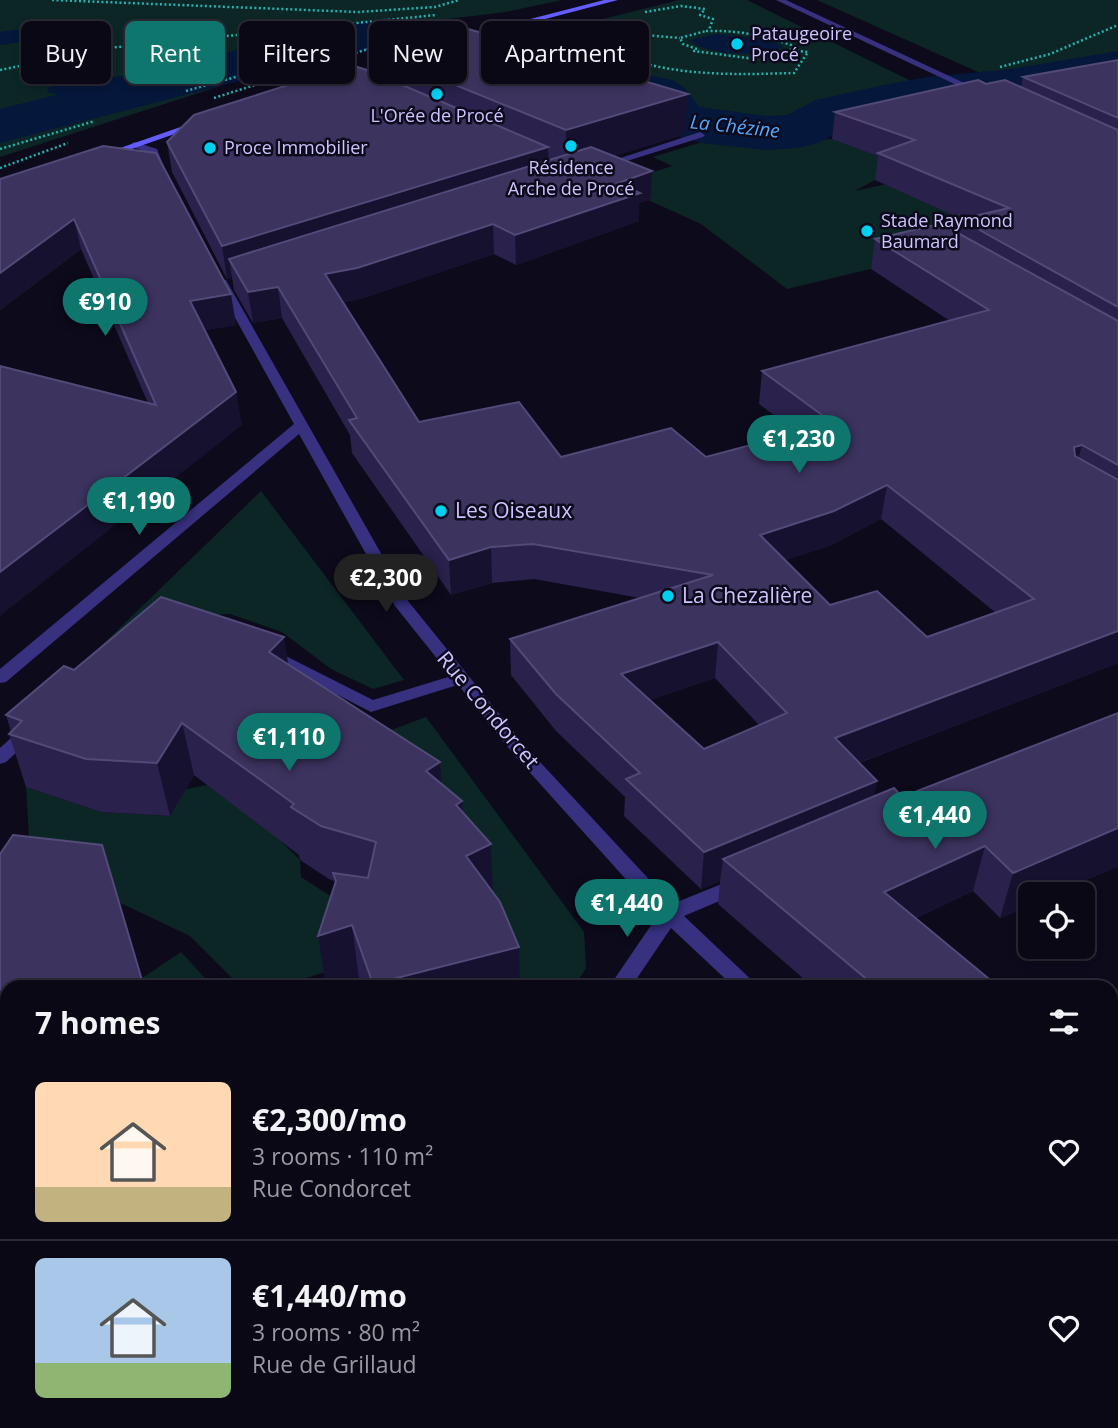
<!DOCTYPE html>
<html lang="en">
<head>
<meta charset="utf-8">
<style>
  :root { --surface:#0a0815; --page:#181622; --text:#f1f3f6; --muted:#999aa0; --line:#2a2934; --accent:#0f766e }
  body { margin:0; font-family:"Open Sans",sans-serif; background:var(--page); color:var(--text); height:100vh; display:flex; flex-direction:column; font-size:26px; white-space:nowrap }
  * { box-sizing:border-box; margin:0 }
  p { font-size:23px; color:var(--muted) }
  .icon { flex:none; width:38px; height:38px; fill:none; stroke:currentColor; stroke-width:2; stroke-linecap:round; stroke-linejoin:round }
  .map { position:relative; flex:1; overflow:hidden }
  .panel { position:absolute; left:0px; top:980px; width:1118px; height:448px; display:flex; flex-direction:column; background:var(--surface); border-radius:21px 21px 0 0; box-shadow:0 4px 10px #0003,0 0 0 2px var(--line) }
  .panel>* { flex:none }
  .hud { position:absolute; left:21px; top:21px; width:700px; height:63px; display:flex; gap:14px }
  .controls { position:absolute; left:1018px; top:882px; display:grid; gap:14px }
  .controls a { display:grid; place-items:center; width:77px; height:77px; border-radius:10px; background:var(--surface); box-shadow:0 4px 10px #0003,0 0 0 2px var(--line); font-size:35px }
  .price { position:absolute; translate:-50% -60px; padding:0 16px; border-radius:24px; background:var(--accent); color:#fff; font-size:23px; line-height:46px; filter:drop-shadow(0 2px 4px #0008) }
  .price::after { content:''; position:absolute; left:50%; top:42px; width:21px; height:16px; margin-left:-10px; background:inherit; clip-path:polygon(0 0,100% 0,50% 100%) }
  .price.selected { background:#222; color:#fff }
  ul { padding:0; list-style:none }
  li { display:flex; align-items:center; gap:21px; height:175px; padding:0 35px }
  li+li { border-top:2px solid var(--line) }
  li span { display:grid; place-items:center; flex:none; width:196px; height:140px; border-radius:10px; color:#555 }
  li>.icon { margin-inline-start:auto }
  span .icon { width:84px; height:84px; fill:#fffc; stroke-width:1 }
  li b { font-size:30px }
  h2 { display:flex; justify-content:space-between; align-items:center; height:84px; padding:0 35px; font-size:30px }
  .pill { padding:0 24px; border-radius:10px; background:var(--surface); box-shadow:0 4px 10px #0003,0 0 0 2px var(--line); font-size:24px; line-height:63px }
  .pill.selected { background:var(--accent); color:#fff }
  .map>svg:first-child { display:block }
</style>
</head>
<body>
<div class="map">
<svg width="1118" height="1428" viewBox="0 0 1118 1428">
  <rect width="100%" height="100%" fill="#0d0a1c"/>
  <!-- green -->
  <g fill="#0c2626">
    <path d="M0,0H562L506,12L423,22L419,25L421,28L279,67L0,157Z"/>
    <path d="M679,0H747L917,84L832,104L786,127L704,119L674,83L613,76L575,44L507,43Z"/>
    <path d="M817,0H1118V59L996,80Z"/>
    <path d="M832,139L886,153L875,180L855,191L982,163L979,243L787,289L701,224L615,185L672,166L653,157L702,142Z"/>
    <path d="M261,491L404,680L373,689L331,669L282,632L230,614L181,616L97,650Z"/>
    <path d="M426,717L584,932L586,968L574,987H515L348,746Z"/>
    <path d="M213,784L250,811L300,860L301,877L349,908L350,964L278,987H241L190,936L110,898L32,888L26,787L101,812L170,816L186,789Z"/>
    <path d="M181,952L213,987H129Z"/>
    <path d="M0,1305L7,1314V1406L0,1411Z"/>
    <path d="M477,1421H561L575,1428H472Z"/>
    <path d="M690,1421H1111L1118,1428H698Z"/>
  </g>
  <!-- water -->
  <g fill="#05173a">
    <path d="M36,27L54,32L28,41L0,45V32Z"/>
    <path d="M717,34L767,39L783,47C765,59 701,54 690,40Z"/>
    <path d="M307,41L315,46L115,107L0,135V120L91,95L68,97L47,92L49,87L55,85L232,61Z"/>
  </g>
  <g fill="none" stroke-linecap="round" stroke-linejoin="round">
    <!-- river -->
    <g fill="#05173a" fill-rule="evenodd">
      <path d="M392,18L409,23L416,33L409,43L331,57L0,143V109L329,27Z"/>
      <path d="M495,34L560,36L578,40L616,69L672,80L685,88L699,107L766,116L787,115L816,100L884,85L927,77L1012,69L1118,51V81L1012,101L927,109L884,117L855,124L818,143L798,148L766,150L702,143L659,131C627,84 618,114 581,94C569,87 560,71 547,66C533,60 497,64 477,60L470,49L477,38Z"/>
    </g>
    <!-- path -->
    <g stroke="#24b4b0" stroke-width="2.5" stroke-dasharray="2 2.5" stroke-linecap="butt">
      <path d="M52,0L358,12L435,7L459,0"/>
      <path d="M645,12L681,6L705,9L700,15L713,19L709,30"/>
      <path d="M706,31C736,30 763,35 791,45V50L748,58L694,51L697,49L683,44L680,38Z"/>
      <path d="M621,33L680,38"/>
      <path d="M588,38C646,78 726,75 794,73L808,52L791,50"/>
      <path d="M1000,67L1050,54L1118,25"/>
      <path d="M0,70L108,48L436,15"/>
      <path d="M186,91L324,52L322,46L297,29"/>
      <path d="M214,98L415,34"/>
      <path d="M0,149L95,121"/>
      <path d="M0,168L68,143"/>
    </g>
    <!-- service -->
    <g fill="#37317f" fill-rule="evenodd">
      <path d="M268,647L373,700L461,673L470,678L467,682L371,712L262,656L260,652L262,648Z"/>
      <path d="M30,724L36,726L39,730L36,734L6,762L0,764V748L24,726Z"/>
      <path d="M184,1421H214L211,1428H181Z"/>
    </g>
    <!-- minor -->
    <g fill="#37317f" fill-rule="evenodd">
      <path d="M776,0H786L988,94L980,96Z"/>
      <path d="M700,132L705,135L703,137L605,168L596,166Z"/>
      <path d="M135,142L157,149L168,177H160L150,153L132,147V143Z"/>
      <path d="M216,278L226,280L408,601L527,748L672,904L734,879H748L751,884L748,889L684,916L759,987H734L671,928L631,987H609L658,915L515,756L395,606L299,434L6,682L0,683V669L294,424L214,280Z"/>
      <path d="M1111,1309L1118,1311V1339L1111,1337Z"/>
      <path d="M320,1421H350L347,1428H317Z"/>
    </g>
    <!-- secondary -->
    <g fill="#655cff" fill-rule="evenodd">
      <path d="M604,0H618L457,42L453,39Z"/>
      <path d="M195,122L203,124L106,158L97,156Z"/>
    </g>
  </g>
  <!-- wall -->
  <g fill="#2a214c" fill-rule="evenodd">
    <path d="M367,49L685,134L614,156L651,199L639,203V221L516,265L494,254L360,299L343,302L419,422L561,457H706L797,432L759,404L762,371L950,321L871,269L875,239L962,219L875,180L878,156L832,139L835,112L986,84L1021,88L1023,77L1118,60V663L859,763L875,796L902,797L1118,713V866L1054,894H1031V905L1000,918L973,891L916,918L985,987H813L718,904L720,881L701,889L624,816L625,797L556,731L511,675L510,639L640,598L534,579L492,583L451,595L352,453L350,435L282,318L253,323L234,290L232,277L227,279L172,172L167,142L369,71ZM881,519L996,613L927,637L830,605L785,560L829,546ZM715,678L759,725L704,749L650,700Z"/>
    <path d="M103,146L236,325L205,330L242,425L148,403L81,249L0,310Z"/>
    <path d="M288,664L441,784L462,801L463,812L493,891L520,987H362L359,979L335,987H326L318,936L335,885L334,881L329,879L300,860L299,855L194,775L170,816L101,812L26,787L9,734L11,732L6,715L74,670Z"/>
    <path d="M0,854L7,987V1314L0,1305Z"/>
    <path d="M1118,1110V1253L1111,1247V1114Z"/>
    <path d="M955,1421H1111L1118,1428H953Z"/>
  </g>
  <!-- shaded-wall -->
  <g fill="#171130">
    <path d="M688,94L685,134L566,171V130Z"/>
    <path d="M548,147L549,177L229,259L232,277L227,279L222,246Z"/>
    <path d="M652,171L651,199L639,203V221L516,265L515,235L618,183Z"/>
    <path d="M74,219L81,249L0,310V273Z"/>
    <path d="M493,224L494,254L360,299L329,304L325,274Z"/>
    <path d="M278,287L282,318L253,323L248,292Z"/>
    <path d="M231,294L236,325L196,332L190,301Z"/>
    <path d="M236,392L242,425L0,616V572Z"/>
    <path d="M1082,445L1073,479L1074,447Z"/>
    <path d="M887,485L881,519L829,546L756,570L760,535Z"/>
    <path d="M491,547L492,583L451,595L449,560Z"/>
    <path d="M1118,631V663L829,774L835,738Z"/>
    <path d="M284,637L292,689L269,652Z"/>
    <path d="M718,642L715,678L620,710L621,674Z"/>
    <path d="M182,723L194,775L170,816L157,763Z"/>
    <path d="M440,762L444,815L426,771Z"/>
    <path d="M877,781L870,818L723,859L720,881L701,889L704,852Z"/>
    <path d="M462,801L465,855L456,805Z"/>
    <path d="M1118,828V866L1054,894H1031V905L1000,918L1013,873Z"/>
    <path d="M491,844L493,897L466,856Z"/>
    <path d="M985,846L973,891L874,937L884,892Z"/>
    <path d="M352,925L359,979L335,987H326L318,936Z"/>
    <path d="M519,947L520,987H373V984Z"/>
    <path d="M988,978L985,987H971Z"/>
  </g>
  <!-- building -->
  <g fill="#3c335f" stroke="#524a78" stroke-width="2" fill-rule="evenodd">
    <path d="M448,23L688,94L566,130L367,49Z"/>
    <path d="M1118,60V118L1023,77Z"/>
    <path d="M351,65L367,70L548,147L222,246L167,142L194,115Z"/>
    <path d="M978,80L986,84L1005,80L1118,130V307L967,223L955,224L956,232L1118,321V465L1082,445L1074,447L1075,456L1118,480V631L835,738L877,781L704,852L626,779L640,773L556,694L510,639L713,575L533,544L491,547L449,560L349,420L357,418L278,287L248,292L229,259L591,147L652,171L618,183L640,193L515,235L493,224L357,268L325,274L419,422L519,402L561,457L671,428L706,457L833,423L762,371L989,310L875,239L1009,208L878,153L915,140L835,112ZM887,485L1034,599L927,637L877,591L830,605L760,535L834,511ZM718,642L787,713L704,749L621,674Z"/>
    <path d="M103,146L156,153L231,294L190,301L236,392L0,572V366L156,405L74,219L0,273V179Z"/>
    <path d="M161,597L284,637L269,652L440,762L426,771L462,801L456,805L491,844L466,856L500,902L519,947L373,984L352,925L318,936L336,881L333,873L368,878L376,842L321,826L291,807L294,804L182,723L157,763L86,759L9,734L22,721L6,715L64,666L74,670Z"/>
    <path d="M1118,713V828L1013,873L985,846L884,892L988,978L971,987H876L723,859L894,788L902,797Z"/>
    <path d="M13,835L102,845L144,987H7V1297L0,1288V854Z"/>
    <path d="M1118,1110V1213L1111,1207V1114Z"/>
    <path d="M1111,1337L1118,1343V1428H1012L1005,1421H1111Z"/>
    <path d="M375,1421H482L494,1428H370Z"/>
  </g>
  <!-- markers -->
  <g fill="#00d0f0" stroke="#0d0a1c" stroke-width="2.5">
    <circle cx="737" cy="44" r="7"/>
    <circle cx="437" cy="94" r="7"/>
    <circle cx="571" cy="146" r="7"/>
    <circle cx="210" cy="148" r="7"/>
    <circle cx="867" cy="231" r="7"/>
    <circle cx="441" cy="511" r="7"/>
    <circle cx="668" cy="596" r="7"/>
  </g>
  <g text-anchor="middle" stroke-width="5" stroke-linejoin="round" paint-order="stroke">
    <!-- far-poi labels -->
    <g font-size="18" fill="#cdc5ff" stroke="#0d0a1c" text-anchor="start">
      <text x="751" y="40">Pataugeoire<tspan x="751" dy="21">Procé</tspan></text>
      <text x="437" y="122" text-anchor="middle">L'Orée de Procé</text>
      <text x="224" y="154">Proce Immobilier</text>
      <text x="571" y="174" text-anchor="middle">Résidence<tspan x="571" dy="21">Arche de Procé</tspan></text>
      <text x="881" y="227">Stade Raymond<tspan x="881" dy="21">Baumard</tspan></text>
    </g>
    <!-- far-water labels -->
    <g font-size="19" font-style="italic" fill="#53aaff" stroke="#0d0a1c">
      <text transform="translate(735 126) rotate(6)" y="7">La Chézine</text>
    </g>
    <!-- poi labels -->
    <g font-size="21" fill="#cdc5ff" stroke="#0d0a1c" text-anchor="start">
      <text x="455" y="518">Les Oiseaux</text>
      <text x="682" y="603">La Chezalière</text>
    </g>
    <!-- street labels -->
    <g font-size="21" fill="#cdc5ff" stroke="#0d0a1c">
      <text transform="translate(488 710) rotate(50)" y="7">Rue Condorcet</text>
    </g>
  </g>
</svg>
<div class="controls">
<a><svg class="icon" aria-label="locate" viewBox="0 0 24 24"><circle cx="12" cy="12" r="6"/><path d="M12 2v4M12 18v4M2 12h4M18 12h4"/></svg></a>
</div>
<b class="price" style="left:105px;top:338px">€910</b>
<b class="price" style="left:799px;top:475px">€1,230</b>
<b class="price" style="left:139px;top:537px">€1,190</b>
<b class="price selected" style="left:386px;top:614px">€2,300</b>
<b class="price" style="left:289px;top:773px">€1,110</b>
<b class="price" style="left:935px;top:851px">€1,440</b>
<b class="price" style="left:627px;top:939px">€1,440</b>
<div class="hud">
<a class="pill">Buy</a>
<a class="pill selected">Rent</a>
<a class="pill">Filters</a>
<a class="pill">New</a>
<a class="pill">Apartment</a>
</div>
<section class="panel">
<h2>7 homes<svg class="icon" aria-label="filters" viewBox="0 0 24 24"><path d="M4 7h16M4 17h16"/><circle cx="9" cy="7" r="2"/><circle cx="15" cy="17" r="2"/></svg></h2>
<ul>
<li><span style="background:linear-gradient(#ffd9b3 75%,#c2b280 0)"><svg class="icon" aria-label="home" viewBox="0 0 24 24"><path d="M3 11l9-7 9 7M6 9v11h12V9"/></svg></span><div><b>€2,300/mo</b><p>3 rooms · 110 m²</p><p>Rue Condorcet</p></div><svg class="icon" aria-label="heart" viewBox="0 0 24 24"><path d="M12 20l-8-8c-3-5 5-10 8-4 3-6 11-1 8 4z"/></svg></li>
<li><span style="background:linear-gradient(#a9c7e8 75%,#8fb573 0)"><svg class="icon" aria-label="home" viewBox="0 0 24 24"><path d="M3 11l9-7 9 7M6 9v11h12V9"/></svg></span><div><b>€1,440/mo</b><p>3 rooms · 80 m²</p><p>Rue de Grillaud</p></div><svg class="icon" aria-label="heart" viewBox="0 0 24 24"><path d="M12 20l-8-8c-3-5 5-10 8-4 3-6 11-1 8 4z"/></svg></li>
</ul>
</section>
</div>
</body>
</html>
